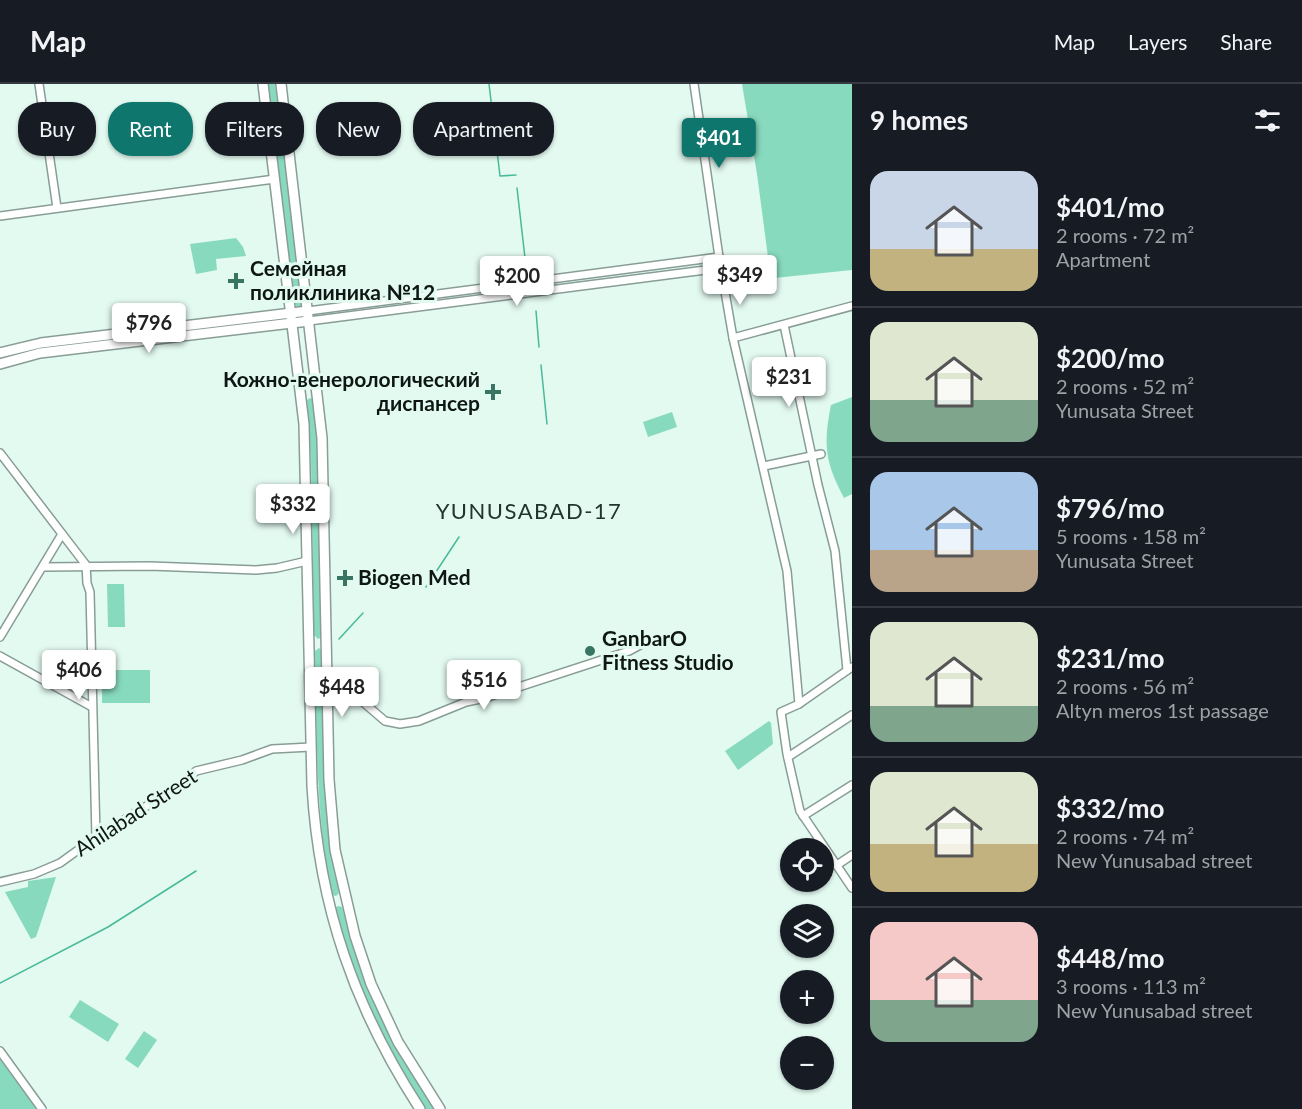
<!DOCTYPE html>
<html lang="en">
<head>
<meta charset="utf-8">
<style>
  :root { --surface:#171b24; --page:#242831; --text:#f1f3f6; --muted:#9ea1a6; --line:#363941; --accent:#0f766e }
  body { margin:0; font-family:Lato,sans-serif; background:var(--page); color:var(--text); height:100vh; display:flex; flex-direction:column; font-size:22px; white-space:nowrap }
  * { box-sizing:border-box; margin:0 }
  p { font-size:20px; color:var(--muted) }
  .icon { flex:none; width:33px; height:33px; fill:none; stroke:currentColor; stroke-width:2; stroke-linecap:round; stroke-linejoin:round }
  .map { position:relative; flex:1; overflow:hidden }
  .side { display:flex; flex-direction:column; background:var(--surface); width:450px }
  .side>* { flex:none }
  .hud { position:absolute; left:18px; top:18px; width:570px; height:54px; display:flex; gap:12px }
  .buttons { position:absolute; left:780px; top:754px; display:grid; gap:12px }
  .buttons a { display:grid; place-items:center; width:54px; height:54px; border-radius:50%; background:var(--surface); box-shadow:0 2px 4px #0004; font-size:30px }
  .price { position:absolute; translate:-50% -51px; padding:0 14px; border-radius:6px; background:#fff; color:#222; font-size:20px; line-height:39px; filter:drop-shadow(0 2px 3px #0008) }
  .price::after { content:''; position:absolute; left:50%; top:36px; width:18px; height:14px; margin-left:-9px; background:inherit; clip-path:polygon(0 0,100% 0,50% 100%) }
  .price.selected { background:var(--accent); color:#fff }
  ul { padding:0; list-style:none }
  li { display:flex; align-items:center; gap:18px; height:150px; padding:0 18px }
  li+li { border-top:2px solid var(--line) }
  li span { display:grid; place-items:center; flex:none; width:168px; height:120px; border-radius:18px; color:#555 }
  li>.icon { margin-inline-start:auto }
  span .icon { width:72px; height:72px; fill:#fffc; stroke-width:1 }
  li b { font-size:26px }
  h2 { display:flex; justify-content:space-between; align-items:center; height:72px; padding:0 18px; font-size:26px }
  .pill { padding:0 21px; border-radius:24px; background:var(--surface); box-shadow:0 2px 4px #0004; font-size:21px; line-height:54px }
  .pill.selected { background:var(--accent); color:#fff }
  header { display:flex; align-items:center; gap:36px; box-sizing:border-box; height:84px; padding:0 30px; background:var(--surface); border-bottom:2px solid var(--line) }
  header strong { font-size:28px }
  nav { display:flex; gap:33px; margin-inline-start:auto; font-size:21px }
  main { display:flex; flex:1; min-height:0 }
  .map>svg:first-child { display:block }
</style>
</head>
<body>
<header>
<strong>Map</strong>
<nav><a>Map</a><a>Layers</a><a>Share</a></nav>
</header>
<main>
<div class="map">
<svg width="852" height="1025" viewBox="0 0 852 1025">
  <rect width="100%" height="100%" fill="#e3faf1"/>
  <!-- green -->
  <g fill="#87dabe">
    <path d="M268,0H275L302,219L301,226H298L295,220Z"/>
    <path d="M742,0H852V186L744,197L743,172L768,173L757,90Z"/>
    <path d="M236,154L243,163L246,172L216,175L217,186L196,190L190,160Z"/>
    <path d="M852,313V410L844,414C825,378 823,361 831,321Z"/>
    <path d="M310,314L314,316L319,376L322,553L318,555L314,551L311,376L307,316Z"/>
    <path d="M672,328L677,343L648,353L643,338Z"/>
    <path d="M107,500H124L125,543H108Z"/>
    <path d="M319,564L322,567C324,648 322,729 339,809L336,812L332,811C315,731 317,648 315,567Z"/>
    <rect x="102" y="586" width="48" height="33"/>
    <path d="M769,637L771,639L773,660L738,686L725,667Z"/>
    <path d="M56,793L36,853L31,855L5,808L28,803V797Z"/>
    <path d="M338,822L342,823C353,862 365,901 383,937C398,968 417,996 435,1025H426C406,994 386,963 371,929C356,896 345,860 335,824Z"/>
    <path d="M80,916L119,940L108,958L69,933Z"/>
    <path d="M144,947L157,956L138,984L125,975Z"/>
    <path d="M0,975L37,1025H0Z"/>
  </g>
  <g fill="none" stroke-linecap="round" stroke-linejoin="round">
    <!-- stream -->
    <g stroke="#48ba9a" stroke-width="1.5">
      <path d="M489,0L500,92L516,91"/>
      <path d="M517,104L525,174"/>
      <path d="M536,227L539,263"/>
      <path d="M541,281L547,340"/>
      <path d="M426,503L459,453"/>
      <path d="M339,555L363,529"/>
      <path d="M0,899L108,843L196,787"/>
    </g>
    <!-- minor casing -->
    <g stroke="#889d95" stroke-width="10">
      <g id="minor">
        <path d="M39,0L57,124"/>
        <path d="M694,0L719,173L733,254L787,487L799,620L781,628L787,670L800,727L852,804"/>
        <path d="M0,132L275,95"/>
        <path d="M308,227L719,173"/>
        <path d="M309,237L721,184"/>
        <path d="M784,241L818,401L835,467L847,586"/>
        <path d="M733,254L852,222"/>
        <path d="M0,369L86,481L87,499L90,508L96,753"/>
        <path d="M764,382L821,370"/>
        <path d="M43,483L150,482L256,486L277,484L307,477"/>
        <path d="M0,553L62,450"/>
        <path d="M0,572L92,623"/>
        <path d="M328,605L349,606L385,637L400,640L419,637L466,618L485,614L629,567L640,561"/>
        <path d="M799,620L852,583"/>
        <path d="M788,673L852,631"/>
        <path d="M803,732L852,701"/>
        <path d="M837,781L852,771"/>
        <path d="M0,798L34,790L60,779L96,753L186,698L196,687L242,676L272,665L311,663"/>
        <path d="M0,967L42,1025"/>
      </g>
    </g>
    <!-- major casing -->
    <g stroke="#889d95" stroke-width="12">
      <g id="major">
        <path d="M263,0L304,340L312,702C319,823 355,925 420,1025"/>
        <path d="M281,0L322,354L329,696L335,766L355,852L371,900L398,958L440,1025"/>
        <path d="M0,269L41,259L308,227"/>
        <path d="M0,280L40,269L309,237"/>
      </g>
    </g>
    <!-- minor -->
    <use href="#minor" stroke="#fff" stroke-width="7"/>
    <!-- major -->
    <use href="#major" stroke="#fff" stroke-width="9"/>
  </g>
  <!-- markers -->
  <g fill="#387663" stroke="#e3faf1" stroke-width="2">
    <path d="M233 188h6v6h6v6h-6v6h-6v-6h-6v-6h6z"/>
    <path d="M490 299h6v6h6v6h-6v6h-6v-6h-6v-6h6z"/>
    <path d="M342 485h6v6h6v6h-6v6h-6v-6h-6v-6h6z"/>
    <circle cx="590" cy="567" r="6"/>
  </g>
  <g text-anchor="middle" stroke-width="6" stroke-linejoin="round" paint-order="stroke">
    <!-- poi labels -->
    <g font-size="21" font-weight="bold" fill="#0f1714" stroke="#e3faf1" text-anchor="start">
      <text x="250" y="192">Семейная<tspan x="250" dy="24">поликлиника №12</tspan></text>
      <text x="480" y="303" text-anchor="end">Кожно-венерологический<tspan x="480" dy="24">диспансер</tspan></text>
      <text x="358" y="501">Biogen Med</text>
      <text x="602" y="562">GanbarO<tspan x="602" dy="24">Fitness Studio</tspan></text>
    </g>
    <!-- street labels -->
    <g font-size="21" fill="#0f1714" stroke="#e3faf1">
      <text transform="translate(136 729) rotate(-33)" y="7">Ahilabad Street</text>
    </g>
    <!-- neighbourhood labels -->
    <g font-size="22" letter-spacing="1.5" fill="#21342d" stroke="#e3faf1">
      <text x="529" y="435">YUNUSABAD-17</text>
    </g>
  </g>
</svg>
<div class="buttons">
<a><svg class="icon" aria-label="locate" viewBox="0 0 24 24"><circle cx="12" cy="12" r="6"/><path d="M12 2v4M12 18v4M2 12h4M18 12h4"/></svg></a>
<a><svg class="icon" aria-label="layers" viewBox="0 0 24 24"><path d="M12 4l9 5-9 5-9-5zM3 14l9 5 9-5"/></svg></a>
<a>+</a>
<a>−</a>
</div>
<b class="price selected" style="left:719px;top:85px">$401</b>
<b class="price" style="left:740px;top:222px">$349</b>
<b class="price" style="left:517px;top:223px">$200</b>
<b class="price" style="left:149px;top:270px">$796</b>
<b class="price" style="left:789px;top:324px">$231</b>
<b class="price" style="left:293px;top:451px">$332</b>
<b class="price" style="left:79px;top:617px">$406</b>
<b class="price" style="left:484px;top:627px">$516</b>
<b class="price" style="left:342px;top:634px">$448</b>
<div class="hud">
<a class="pill">Buy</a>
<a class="pill selected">Rent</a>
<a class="pill">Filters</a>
<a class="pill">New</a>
<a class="pill">Apartment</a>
</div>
</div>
<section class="side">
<h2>9 homes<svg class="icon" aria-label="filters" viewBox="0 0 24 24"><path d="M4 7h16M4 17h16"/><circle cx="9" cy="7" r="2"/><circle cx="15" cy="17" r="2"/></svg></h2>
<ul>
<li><span style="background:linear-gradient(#c9d6e8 65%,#c2b280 0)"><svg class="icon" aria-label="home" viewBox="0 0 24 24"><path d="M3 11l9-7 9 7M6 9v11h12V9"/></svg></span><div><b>$401/mo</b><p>2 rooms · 72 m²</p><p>Apartment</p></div></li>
<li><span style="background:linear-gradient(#dfe7d0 65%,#7fa58c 0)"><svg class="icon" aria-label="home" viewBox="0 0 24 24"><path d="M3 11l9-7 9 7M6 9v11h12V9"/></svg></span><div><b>$200/mo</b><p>2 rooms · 52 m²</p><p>Yunusata Street</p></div></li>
<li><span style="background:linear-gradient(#a9c7e8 65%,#b9a48a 0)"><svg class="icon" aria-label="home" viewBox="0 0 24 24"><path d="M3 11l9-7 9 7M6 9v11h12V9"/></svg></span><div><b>$796/mo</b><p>5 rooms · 158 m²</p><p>Yunusata Street</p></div></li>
<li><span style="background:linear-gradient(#dfe7d0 70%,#7fa58c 0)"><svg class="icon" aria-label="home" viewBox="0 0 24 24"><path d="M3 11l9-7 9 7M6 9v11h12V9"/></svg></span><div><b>$231/mo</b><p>2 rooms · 56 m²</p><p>Altyn meros 1st passage</p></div></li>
<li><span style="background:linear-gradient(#dfe7d0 60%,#c2b280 0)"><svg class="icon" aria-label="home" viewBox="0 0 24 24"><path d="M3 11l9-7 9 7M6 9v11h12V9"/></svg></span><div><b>$332/mo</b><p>2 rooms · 74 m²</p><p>New Yunusabad street</p></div></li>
<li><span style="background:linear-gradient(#f6c9c9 65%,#7fa58c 0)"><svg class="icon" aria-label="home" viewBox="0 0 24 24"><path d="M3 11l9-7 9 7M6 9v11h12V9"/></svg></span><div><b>$448/mo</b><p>3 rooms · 113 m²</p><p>New Yunusabad street</p></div></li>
</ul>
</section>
</main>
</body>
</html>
